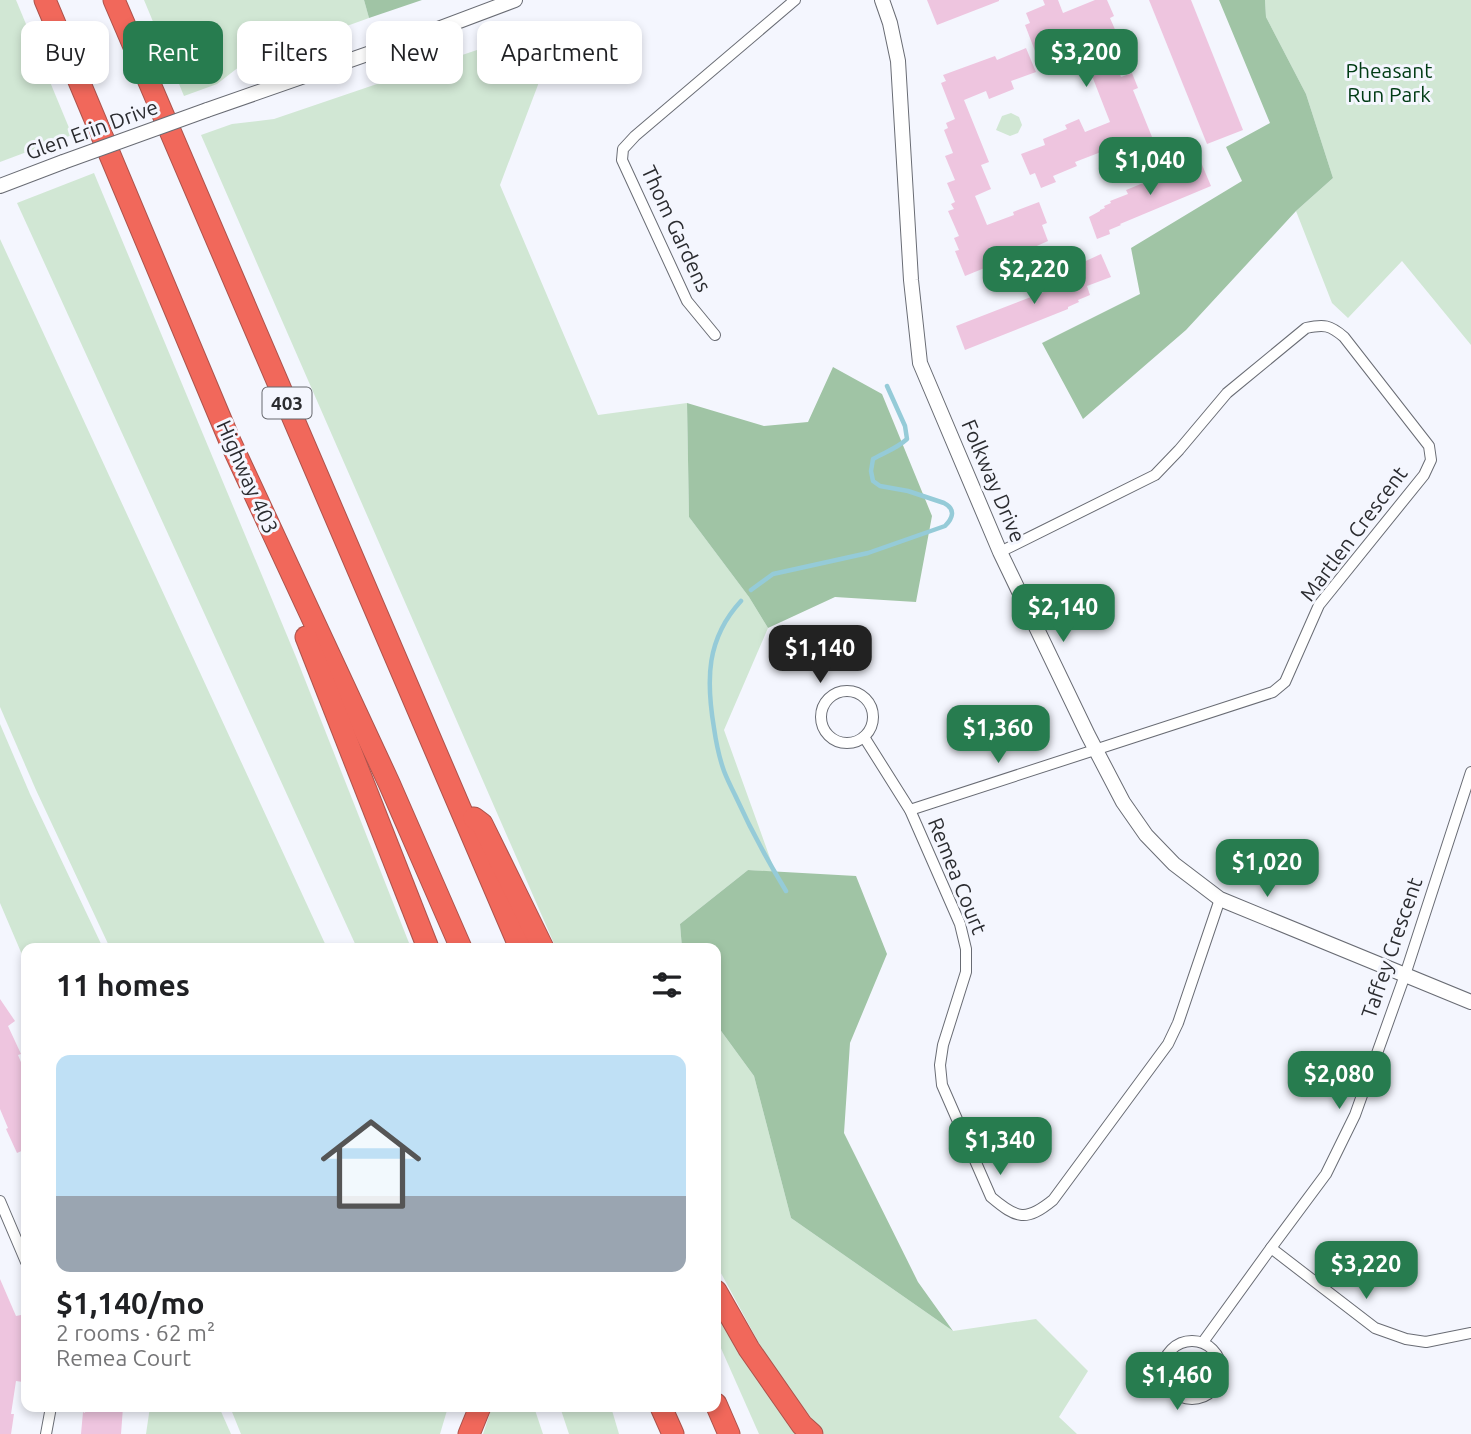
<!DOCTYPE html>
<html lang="en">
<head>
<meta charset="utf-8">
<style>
  :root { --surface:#fff; --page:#f6f6f6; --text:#202124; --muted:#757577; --accent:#277c4f }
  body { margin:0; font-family:Ubuntu,sans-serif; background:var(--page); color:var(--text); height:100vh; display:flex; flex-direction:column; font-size:26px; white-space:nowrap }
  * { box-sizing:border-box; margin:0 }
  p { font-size:23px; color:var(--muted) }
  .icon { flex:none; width:38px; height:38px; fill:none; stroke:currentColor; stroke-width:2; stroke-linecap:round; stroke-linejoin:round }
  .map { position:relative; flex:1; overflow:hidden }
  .sheet { position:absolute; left:21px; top:943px; width:700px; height:469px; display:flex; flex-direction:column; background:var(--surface); border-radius:14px; box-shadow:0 4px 10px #0003 }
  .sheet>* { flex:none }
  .hud { position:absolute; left:21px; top:21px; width:700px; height:63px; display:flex; gap:14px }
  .price { position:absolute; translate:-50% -60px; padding:0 16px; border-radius:14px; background:var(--accent); color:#fff; font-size:23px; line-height:46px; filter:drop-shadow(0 2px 4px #0008) }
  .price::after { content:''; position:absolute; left:50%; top:42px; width:21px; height:16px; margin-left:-10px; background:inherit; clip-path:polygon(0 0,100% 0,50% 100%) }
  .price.current { background:#222; color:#fff }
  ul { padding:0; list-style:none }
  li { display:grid; align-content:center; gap:14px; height:371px; padding:0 35px }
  li span { display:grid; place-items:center; height:217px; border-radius:14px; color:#555 }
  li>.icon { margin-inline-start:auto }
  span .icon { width:126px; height:126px; fill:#fffc; stroke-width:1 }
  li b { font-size:30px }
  h2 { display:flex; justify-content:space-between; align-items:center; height:84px; padding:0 35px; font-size:30px }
  .chip { padding:0 24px; border-radius:14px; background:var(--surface); box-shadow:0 4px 10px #0003; font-size:24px; line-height:63px }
  .chip.current { background:var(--accent); color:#fff }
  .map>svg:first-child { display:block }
</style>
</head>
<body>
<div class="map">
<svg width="1471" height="1434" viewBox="0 0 1471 1434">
  <rect width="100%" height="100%" fill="#f4f6fe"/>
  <!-- green -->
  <g fill="#d1e7d4">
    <path d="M0,0H16L72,135L0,162Z"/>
    <path d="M144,0H364L369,18L244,63L217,84L184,96Z"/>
    <path d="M1265,0H1471V345L1402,261L1348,318L1332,303L1296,211L1333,178L1306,94L1266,17Z"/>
    <path d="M542,28L558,32L500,185L598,415L687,403L689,517L749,597L768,628L724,730L775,872L748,870L680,924L682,948H556L201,135L232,124L274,119Z"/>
    <path d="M1011,113L1019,117L1022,125L1018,133L1010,136L996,130L1002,116Z"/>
    <path d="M94,173L296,657L411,948H357L17,203Z"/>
    <path d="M0,239L327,948H110L36,790L0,707Z"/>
    <path d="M0,724L30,794L103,948H26V964L0,903Z"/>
    <path d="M716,1024L754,1076L791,1218L953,1331L1036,1319L1088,1371L1059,1417L1077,1434H824L820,1430L767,1358L716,1264Z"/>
    <path d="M716,1304L801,1434H759L716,1337Z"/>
    <path d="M150,1407H219L231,1434H146Z"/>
    <path d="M230,1407H448L440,1434H241Z"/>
    <path d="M492,1407H534L543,1434H483Z"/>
    <path d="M560,1407H611L619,1434H569Z"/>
  </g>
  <!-- forest -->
  <g fill="#a0c4a5">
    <path d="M364,0H422L369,18Z"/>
    <path d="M1219,0H1265L1266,17L1306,94L1333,178L1296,211L1186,330L1083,419L1042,343L1140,294L1131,248L1242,181L1226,147L1270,123Z"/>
    <path d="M833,367L882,394L932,516L916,602L835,597L768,628L749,597L689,517L687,403L764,426L808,422Z"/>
    <path d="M748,870L856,876L887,954L850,1043L844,1133L918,1282L953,1331L791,1218L754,1076L716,1024V948H682L680,924Z"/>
  </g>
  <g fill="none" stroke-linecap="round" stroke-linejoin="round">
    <!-- stream -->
    <g stroke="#95cbd8" stroke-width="4.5">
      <path d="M751,590L773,574L868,553L945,526C953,518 956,509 944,503L908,491L880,486L873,481L871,471L873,459C885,452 896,449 907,439L905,426L887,386"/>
      <path d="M741,601C706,639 706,680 714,728C716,742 719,757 724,771C727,779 731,787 735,795C750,828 767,860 786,891"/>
    </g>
  </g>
  <!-- building -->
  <g fill="#eec5df">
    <path d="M927,0H999V1L937,25Z"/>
    <path d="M1043,0H1058L1063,13L1095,0H1107L1114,16L1110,18L1120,41L1109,45L1121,77L1132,73L1138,88L1133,90L1152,137L1103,157L1101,152L1075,162L1077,166L1053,176L1056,182L1041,188L1035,173L1030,175L1021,154L1045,145L1043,139L1067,129L1065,125L1079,119L1085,132L1110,122L1076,35L1035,51L1025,25L1030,23L1026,13L1045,5Z"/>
    <path d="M1149,0H1191L1243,130L1207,144Z"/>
    <path d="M1026,48L1036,72L1011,81L1014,89L989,99L986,91L964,100L989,162L981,165L991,189L975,196L987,225L1014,215L1013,212L1039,202L1047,223L1042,225L1048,241L1010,258L1008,253L985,262L987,267L965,276L955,251L959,250L954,238L959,236L948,211L954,209L951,204L955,202L947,183L955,180L945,156L953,153L944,130L948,128L946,123L955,119L941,83L946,81L943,75L995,56L997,60Z"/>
    <path d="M1200,160L1211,186L1120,224L1121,225L1109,230L1110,234L1097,239L1089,217L1100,211V210L1105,208L1104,206L1111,203L1110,201L1128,194L1126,190Z"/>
    <path d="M1101,254L1111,277L1087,286L1090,295L1078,300L1079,302L1068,307V309L965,350L956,326L1062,285V283L1081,275L1077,265Z"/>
    <path d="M0,999L15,1021L8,1026L21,1054L18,1055L26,1074V1149L17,1153L6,1129L8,1128L0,1109Z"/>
    <path d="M0,1279L16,1316L21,1315L26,1340V1357L23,1382L16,1381L11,1414H14L11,1434H0Z"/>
    <path d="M86,1407H123L121,1434H81L83,1412L85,1413Z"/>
  </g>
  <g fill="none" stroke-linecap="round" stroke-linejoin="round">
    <!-- minor casing -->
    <g stroke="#696c74" stroke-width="12">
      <g id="minor">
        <path d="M715,335L687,301L622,160L623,149L635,136L795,0"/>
        <circle cx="847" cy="717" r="26"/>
        <path d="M864,737L910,810L960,924L966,949V972L943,1045L940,1065L942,1085L991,1197C1017,1219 1026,1222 1053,1200L1168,1044L1178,1023L1220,899"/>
        <path d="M910,810L1273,692L1285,682L1319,605L1424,475L1431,460L1429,446L1344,337C1330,325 1324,324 1306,328L1227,393L1179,450L1155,475L1000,552"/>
        <path d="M0,1201L26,1262"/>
        <path d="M1271,1248L1375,1328L1406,1339L1426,1342L1471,1333"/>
        <circle cx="1192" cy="1370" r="29"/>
        <path d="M1203,1342L1271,1248L1326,1174L1355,1115L1405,975L1471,772"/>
        <path d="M46,1434L51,1407"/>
      </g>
    </g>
    <!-- tertiary casing -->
    <g stroke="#696c74" stroke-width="16">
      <g id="tertiary">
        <path d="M882,0L890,23L898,61L911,280L920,363L1000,552L1088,735L1123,802L1146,835L1174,864L1220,899L1471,1002"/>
        <path d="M207,110L422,35L515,0"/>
        <path d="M0,186L63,162"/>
      </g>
    </g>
    <!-- motorway casing -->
    <g stroke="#ac534c" stroke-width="23">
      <g id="motorway">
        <path d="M45,0L229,439L389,783L461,948"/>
        <path d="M114,0L520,948"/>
        <path d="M306,637L428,948"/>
        <path d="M474,818L482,824L543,948"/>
        <path d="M716,1291L749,1349L802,1425L812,1434"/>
        <path d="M716,1404L729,1434"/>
        <path d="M661,1407L673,1434"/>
        <path d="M469,1434L480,1407"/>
      </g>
    </g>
    <!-- minor -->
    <use href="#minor" stroke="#fff" stroke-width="10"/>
    <!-- tertiary -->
    <use href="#tertiary" stroke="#fff" stroke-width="14"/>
    <!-- motorway -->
    <use href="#motorway" stroke="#f1685b" stroke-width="21"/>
    <!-- tertiary-bridge casing -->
    <g stroke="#696c74" stroke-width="16" stroke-linecap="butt">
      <path id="tertiary-bridge" d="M63,162L207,110"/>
    </g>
    <!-- tertiary-bridge -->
    <use href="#tertiary-bridge" stroke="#fff" stroke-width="14"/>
  </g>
  <g text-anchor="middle" stroke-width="6" stroke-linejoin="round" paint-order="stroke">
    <!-- shield labels -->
    <rect fill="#f4f6fe" stroke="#67696e" stroke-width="2" x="262.5" y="387.5" width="49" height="31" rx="5"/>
    <g font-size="19" font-weight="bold" fill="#2b2c30">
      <text x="287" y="410">403</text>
    </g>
    <!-- park labels -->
    <g font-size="21" fill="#003b14" stroke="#f4f6fe">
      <text x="1389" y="78">Pheasant<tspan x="1389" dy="24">Run Park</tspan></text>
    </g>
    <!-- street labels -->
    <g font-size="21" fill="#2b2c30" stroke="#f4f6fe">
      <text transform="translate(92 130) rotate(-20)" y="7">Glen Erin Drive</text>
      <text transform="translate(676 229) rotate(65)" y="7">Thom Gardens</text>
      <text transform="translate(247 477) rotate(66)" y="7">Highway 403</text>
      <text transform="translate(993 481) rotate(67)" y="7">Folkway Drive</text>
      <text transform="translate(1354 534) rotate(-53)" y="7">Martlen Crescent</text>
      <text transform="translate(957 876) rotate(68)" y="7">Remea Court</text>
      <text transform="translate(1392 948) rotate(-71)" y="7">Taffey Crescent</text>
    </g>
  </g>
</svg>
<b class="price" style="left:1086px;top:89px">$3,200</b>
<b class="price" style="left:1150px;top:197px">$1,040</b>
<b class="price" style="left:1034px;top:306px">$2,220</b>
<b class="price" style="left:1063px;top:644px">$2,140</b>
<b class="price current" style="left:820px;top:685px">$1,140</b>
<b class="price" style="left:998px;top:765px">$1,360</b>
<b class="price" style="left:1267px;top:899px">$1,020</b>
<b class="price" style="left:1339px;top:1111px">$2,080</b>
<b class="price" style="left:1000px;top:1177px">$1,340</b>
<b class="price" style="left:1366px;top:1301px">$3,220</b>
<b class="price" style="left:1177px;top:1412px">$1,460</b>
<div class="hud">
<a class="chip">Buy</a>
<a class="chip current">Rent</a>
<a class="chip">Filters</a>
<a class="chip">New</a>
<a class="chip">Apartment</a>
</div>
<section class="sheet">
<h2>11 homes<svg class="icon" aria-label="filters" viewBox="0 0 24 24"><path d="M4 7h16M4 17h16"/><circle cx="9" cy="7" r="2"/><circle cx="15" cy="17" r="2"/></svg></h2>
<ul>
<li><span style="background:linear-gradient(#bfe0f5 65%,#9aa5b1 0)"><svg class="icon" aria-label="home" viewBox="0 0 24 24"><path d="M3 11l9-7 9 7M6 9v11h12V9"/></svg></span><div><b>$1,140/mo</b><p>2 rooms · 62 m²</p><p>Remea Court</p></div></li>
</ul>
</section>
</div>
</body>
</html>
